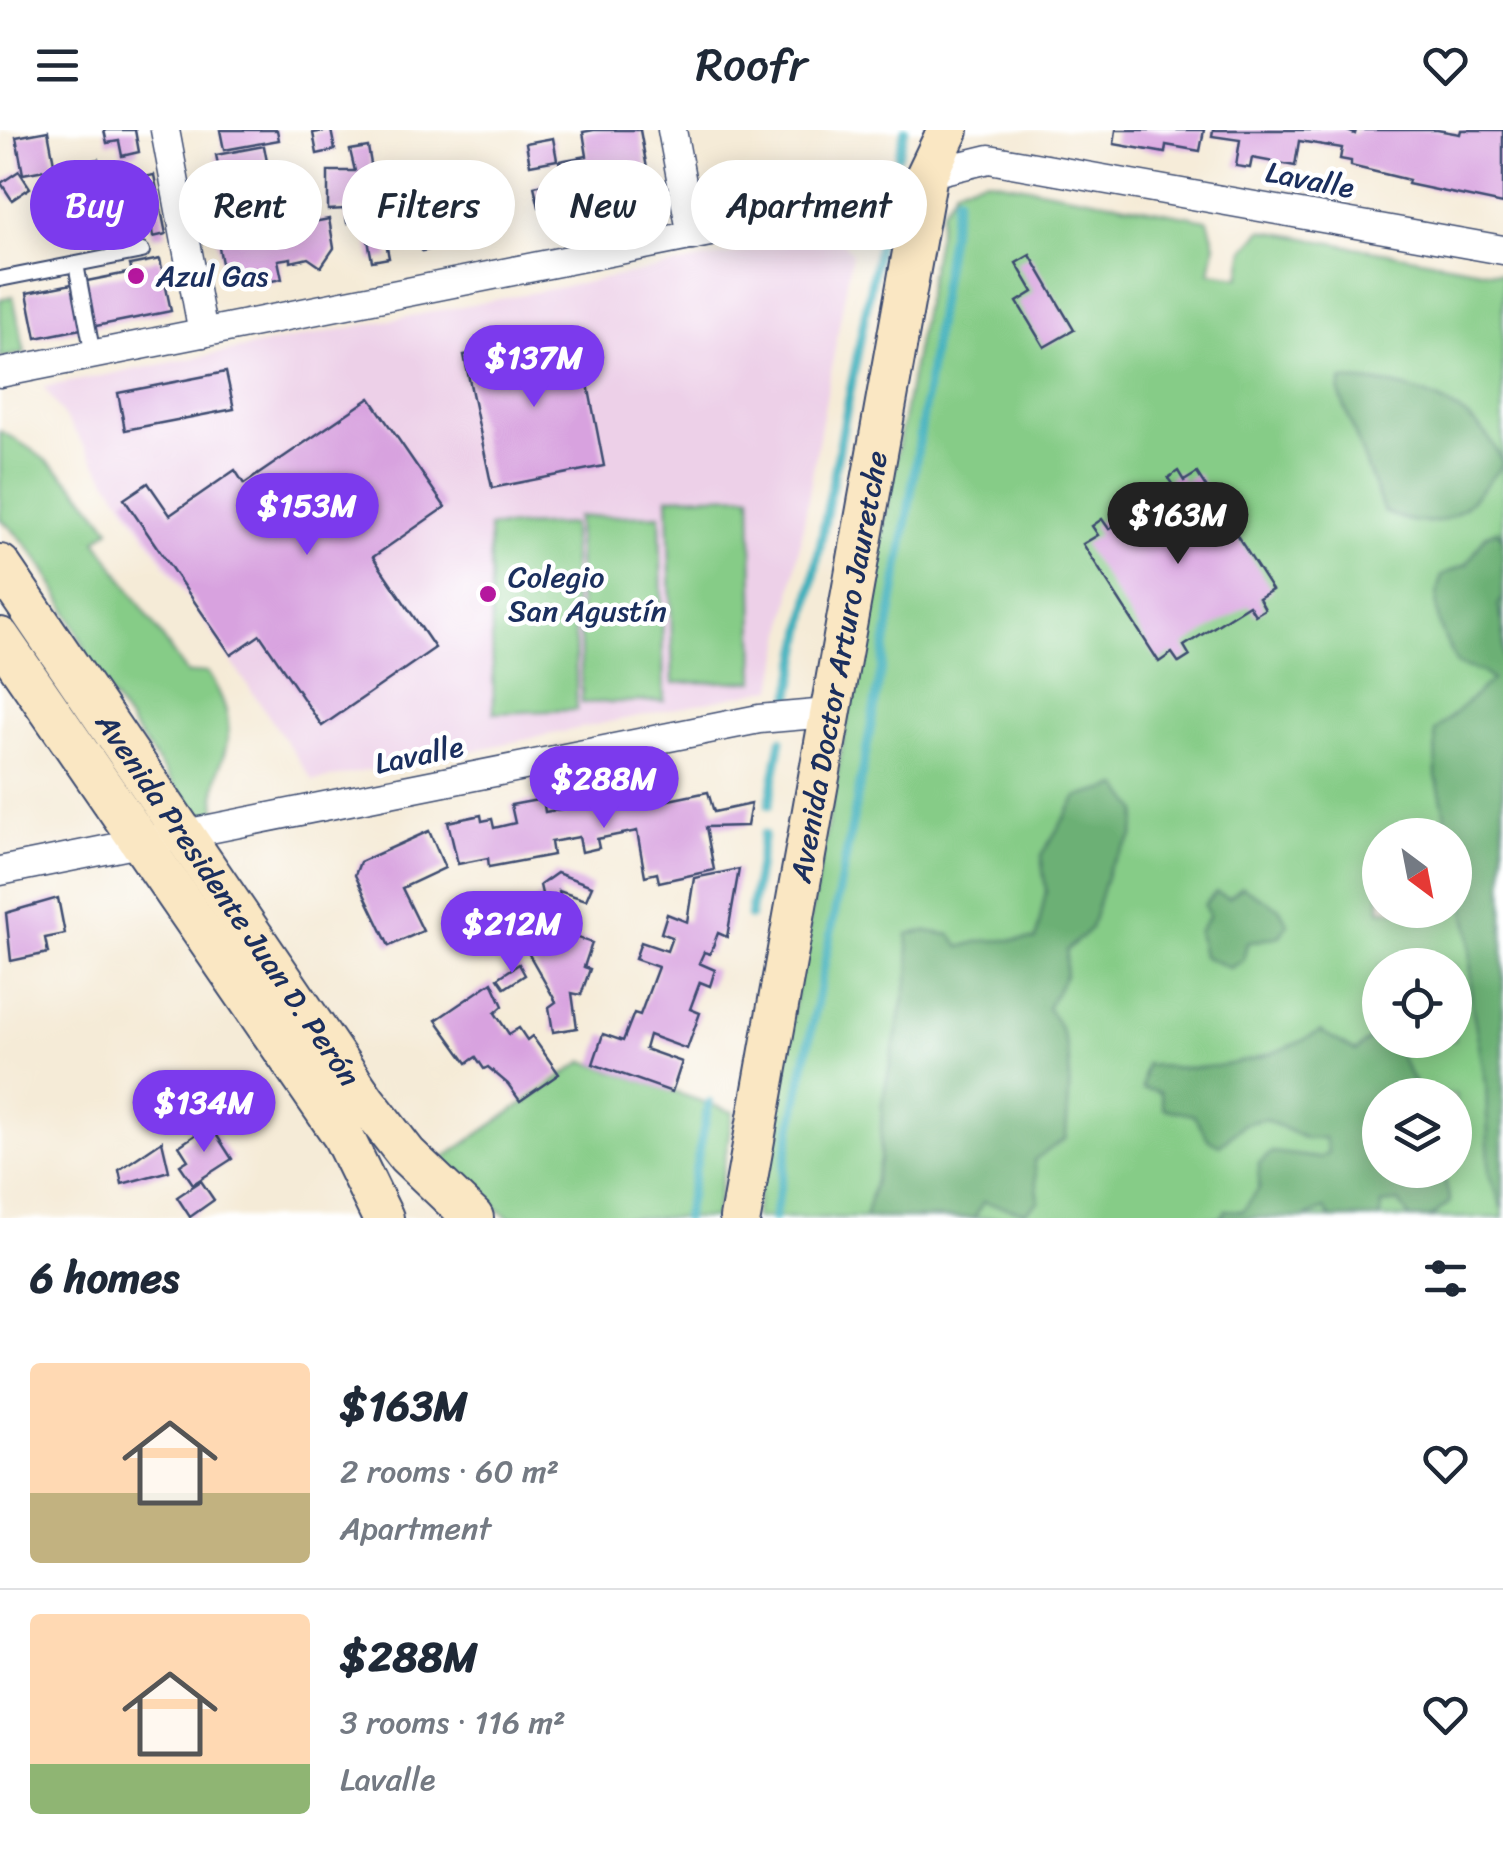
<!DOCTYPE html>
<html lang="en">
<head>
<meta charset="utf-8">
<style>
  :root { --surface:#fff; --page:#f2f2f3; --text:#1f2937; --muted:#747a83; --line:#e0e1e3; --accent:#7c3aed }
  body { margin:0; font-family:Sriracha,sans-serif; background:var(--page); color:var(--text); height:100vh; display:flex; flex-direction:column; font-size:38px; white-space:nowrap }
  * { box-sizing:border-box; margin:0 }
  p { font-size:32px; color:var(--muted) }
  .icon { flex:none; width:55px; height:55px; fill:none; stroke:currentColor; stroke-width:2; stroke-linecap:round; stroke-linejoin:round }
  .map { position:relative; height:1088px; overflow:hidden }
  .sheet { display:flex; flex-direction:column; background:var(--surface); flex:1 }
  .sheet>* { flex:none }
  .hud { position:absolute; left:30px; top:30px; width:1000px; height:90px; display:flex; gap:20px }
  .needle { width:65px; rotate:148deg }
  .buttons { position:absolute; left:1362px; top:688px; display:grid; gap:20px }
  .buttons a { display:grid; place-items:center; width:110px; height:110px; border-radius:50%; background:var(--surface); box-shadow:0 5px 25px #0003; font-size:50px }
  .price { position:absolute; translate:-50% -85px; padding:0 22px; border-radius:35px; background:var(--accent); color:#fff; font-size:32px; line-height:65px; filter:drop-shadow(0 2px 5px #0008) }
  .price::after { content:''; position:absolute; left:50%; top:60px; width:30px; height:22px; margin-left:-15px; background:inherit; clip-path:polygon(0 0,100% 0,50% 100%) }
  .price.on { background:#222; color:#fff }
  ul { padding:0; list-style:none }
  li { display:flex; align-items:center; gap:30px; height:250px; padding:0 30px }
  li+li { border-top:2px solid var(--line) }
  li span { display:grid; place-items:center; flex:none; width:280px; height:200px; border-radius:10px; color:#555 }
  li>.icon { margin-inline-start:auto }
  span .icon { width:120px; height:120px; fill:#fffc; stroke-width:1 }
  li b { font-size:42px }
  h2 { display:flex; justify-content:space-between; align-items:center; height:120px; padding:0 30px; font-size:42px }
  .chip { padding:0 35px; border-radius:45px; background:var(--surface); box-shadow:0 5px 25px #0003; font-size:35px; line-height:90px }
  .chip.on { background:var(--accent); color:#fff }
  header { display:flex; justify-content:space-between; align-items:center; height:130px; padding:0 30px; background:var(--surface); font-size:45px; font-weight:600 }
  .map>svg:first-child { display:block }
</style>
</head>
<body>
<header><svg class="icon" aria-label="menu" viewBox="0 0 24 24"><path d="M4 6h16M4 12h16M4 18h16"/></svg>Roofr<svg class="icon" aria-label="heart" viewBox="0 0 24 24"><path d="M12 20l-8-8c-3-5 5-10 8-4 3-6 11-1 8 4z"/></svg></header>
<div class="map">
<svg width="1503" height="1088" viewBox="0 0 1503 1088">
  <rect width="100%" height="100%" fill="#fff"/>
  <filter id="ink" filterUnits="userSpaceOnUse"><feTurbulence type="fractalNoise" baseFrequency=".01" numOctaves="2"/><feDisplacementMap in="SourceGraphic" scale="20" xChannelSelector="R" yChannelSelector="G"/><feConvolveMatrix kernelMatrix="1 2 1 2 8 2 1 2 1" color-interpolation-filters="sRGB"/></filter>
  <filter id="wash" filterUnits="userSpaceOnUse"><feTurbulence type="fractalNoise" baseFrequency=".0048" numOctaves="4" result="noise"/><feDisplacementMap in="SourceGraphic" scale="40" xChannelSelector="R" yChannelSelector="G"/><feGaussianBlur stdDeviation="2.25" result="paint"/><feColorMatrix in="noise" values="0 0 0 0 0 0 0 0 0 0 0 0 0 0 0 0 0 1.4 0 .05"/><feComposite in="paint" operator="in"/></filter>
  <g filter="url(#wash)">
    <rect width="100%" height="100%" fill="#f5ebd7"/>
    <!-- built -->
    <path fill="#edd0e8" d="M835,104L852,123L774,558L470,621L313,651L44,257Z"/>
    <!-- green -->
    <g fill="#86cc87" stroke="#507e72" stroke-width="2.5" fill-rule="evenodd">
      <path d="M985,49L1208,90L1215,114L1210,143L1240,147L1245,119L1262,100L1503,144V1088H754L942,81L956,58ZM1380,705H1455V780H1380ZM1380,835H1455V910H1380ZM1380,965H1455V1040H1380Z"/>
      <path d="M13,166L25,223L0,228V169Z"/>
      <path d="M0,301C47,325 79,357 110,399L96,410L187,544L207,542C255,614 205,626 217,685L194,684L84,527L85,519C62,472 42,421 0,389Z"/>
      <path d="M751,365L755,551L673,553L668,367Z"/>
      <path d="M660,385L664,571L582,573L577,387Z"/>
      <path d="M572,394L577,580L494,583L489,397Z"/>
      <path d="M584,931L733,982L715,1088H509L437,1033Z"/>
    </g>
    <!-- forest -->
    <g fill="#6cb074" stroke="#447069" stroke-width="2.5">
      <path d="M1342,250C1402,251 1479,271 1503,334C1464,380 1448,409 1384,382L1339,262Z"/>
      <path d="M1497,400L1503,409V468L1498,475L1503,494V1079L1489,1045L1486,954L1471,871L1470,805L1455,730V705H1450L1436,646L1435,601L1492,550L1482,542L1457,534C1441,503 1429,479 1442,445L1467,434L1486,405Z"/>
      <path d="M1119,656L1138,681L1133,707L1109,737L1091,798L1067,820L1065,846L1047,878C1080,918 1068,959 1066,1008L1034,1030L1039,1071L1025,1082L983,1072L974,1088H865L880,1030L882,973L910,839L907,804L926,801L951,805L960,817L980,811L1036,809L1046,761L1041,726L1077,667Z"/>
      <path d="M1242,757L1279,778L1288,794L1280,806L1247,813L1243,831L1230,838L1203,826L1198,802L1209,786L1204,775L1216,762L1229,768Z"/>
      <path d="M1320,901L1356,921L1374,905L1392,911L1421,965H1380V1040H1437L1445,1050L1450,1072L1430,1088H1410L1399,1072L1382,1074L1380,1088H1331L1325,1079L1303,1088H1220L1226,1080L1243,1081L1259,1058V1033L1272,1022L1319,1028L1328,1023L1325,1008L1306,1009L1264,989L1244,994L1220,1015L1208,1009L1194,985L1164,979L1160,962L1142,959L1146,934C1204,945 1269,931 1320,901Z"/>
    </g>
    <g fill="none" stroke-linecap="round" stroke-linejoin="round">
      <!-- stream -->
      <g stroke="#41b0bc" stroke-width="9">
        <path d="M898,26L905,0"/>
        <path d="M790,570L879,113"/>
        <path d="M769,675L781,610"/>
        <path d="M750,786L764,704"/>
        <path d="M685,1088L709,973"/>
        <path d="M774,1088C822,841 876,593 914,344C929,251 940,159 957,67"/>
      </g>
    </g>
    <g id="blocks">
      <!-- building -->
      <g fill="#d8a2df">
        <path d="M104,0H135L139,22L122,26L119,11L107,13Z"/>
        <path d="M220,0H277L279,10L224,20Z"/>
        <path d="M331,0L335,20L317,24L313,3Z"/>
        <path d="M594,0H640L652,66L643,77L617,83L613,60L595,63L597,79L561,86L558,73L539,77L534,56L563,50L559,31L587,26L583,2Z"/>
        <path d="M1116,0H1204L1200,21L1166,15L1165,23L1114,14Z"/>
        <path d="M1213,0H1345L1355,4L1356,0H1437L1460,4L1461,0H1503V74L1408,54L1409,50L1351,36V31L1340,29L1342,18L1299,11L1295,36L1252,28L1250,38L1236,36L1240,10L1212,6Z"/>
        <path d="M48,1L55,38L23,44L16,7Z"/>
        <path d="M553,8L557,30L530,35L526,13Z"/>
        <path d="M264,16L273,63L210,76L207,61L223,58L216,25Z"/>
        <path d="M368,17L374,51L406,48L416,82L433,78L426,42L478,32L490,97L438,107L440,118L422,121L419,106L386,112L389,128L372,131L364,89L347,93L345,79L328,80V41H355L350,20Z"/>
        <path d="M98,29L101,44L83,47L81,33Z"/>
        <path d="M19,41L30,58L12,70L1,53Z"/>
        <path d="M154,45L166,104L153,107L150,87L70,103L64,70L40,75L38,67Z"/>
        <path d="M300,82L314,92L329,89L334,118L321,137L308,128L291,132V128L278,130L282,149L250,155L248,145L225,149L215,97L233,93L236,108L273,100L270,88Z"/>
        <path d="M1030,125L1074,200L1044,217L1017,172L1033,162L1016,133Z"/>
        <path d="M160,129L171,181L36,208L27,163L132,142L130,135Z"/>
        <path d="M578,203L604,336L492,358L464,225Z"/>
        <path d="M226,242L234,279L125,300L118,263Z"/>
        <path d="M370,268L445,377L373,427L435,518L322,596L260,505L231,525L124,369L148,353L170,385L235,340L244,354Z"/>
        <path d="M1178,341L1184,351L1197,343L1272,460L1259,468L1265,479L1255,485L1249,475L1184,516L1190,526L1179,533L1172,523L1159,532L1083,414L1098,405L1092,396L1102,389L1109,399L1174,357L1168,348Z"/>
        <path d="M661,658L664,671L708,662L714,682L751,674L747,696L706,697L714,740L659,752L657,743L645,746L637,701L597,709L599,718L582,722L579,707L551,712L553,725L489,737L488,728L458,734L448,692L481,685L482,691L492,689L494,698L515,693L511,675L543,669L545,682L573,677L571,670L589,666L590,670L616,665L617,671Z"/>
        <path d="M429,701L445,738L402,758L423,801L389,816L355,745L360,732Z"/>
        <path d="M739,739L727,807L718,803L710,824L704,822L699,833L715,840L710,856L700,852L690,879L700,883L687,919L649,905L645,919L682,932L672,962L593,934L603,904L623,911L634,883L640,885L658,837L635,829L641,812L667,821L672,807L661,803L667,784L687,792L694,748Z"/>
        <path d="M557,743L592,756L586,770L559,761L564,803L592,813L584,837L590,839L581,865L572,863L577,898L553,902L549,877L556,872L526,819L522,800L526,780L542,764L540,755Z"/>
        <path d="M58,768L65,804L45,808L48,823L11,831L6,783Z"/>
        <path d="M519,834L525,845L505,858L498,848Z"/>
        <path d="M492,852L503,876L495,883L509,904L519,898L527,910L532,906L559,944L520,971L508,954L488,937L484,939L476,927L467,933L436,890Z"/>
        <path d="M210,995L232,1029L193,1054L180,1035L188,1030L179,1016Z"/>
        <path d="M162,1011L169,1041L122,1054L119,1040Z"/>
        <path d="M201,1051L214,1070L190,1087L177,1067Z"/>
      </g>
    </g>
  </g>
  <g filter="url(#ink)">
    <use href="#blocks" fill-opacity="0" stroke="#3c4b70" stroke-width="2.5"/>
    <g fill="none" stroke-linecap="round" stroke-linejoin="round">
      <!-- lane casing -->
      <g stroke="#3c4b70" stroke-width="18">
        <g id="lane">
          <path d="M76,134L142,121"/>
          <path d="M0,149L76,134L93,225"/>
        </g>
      </g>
      <!-- street casing -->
      <g stroke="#3c4b70" stroke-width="31">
        <g id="street">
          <path d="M165,0L203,203"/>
          <path d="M672,0L692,106"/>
          <path d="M0,243L866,71L927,44L989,29L1503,120"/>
          <path d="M0,741L759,589L828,583"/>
        </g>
      </g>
      <!-- secondary casing -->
      <g stroke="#3c4b70" stroke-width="44">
        <g id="secondary">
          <path id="s1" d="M0,435L365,971L407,1025L473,1088"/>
          <path d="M0,508L343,1006L383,1088"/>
          <path id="s2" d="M740,1088L927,44L948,0"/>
        </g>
      </g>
      <!-- lane -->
      <use href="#lane" stroke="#fff" stroke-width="14"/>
      <!-- street -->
      <use href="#street" stroke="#fff" stroke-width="28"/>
      <!-- secondary -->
      <use href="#secondary" stroke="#fae7c3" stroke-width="40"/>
    </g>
  </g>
  <!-- markers -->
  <g fill="#b5179e" stroke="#fff" stroke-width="4">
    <circle cx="136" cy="146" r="10"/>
    <circle cx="488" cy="464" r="10"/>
  </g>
  <g text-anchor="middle" stroke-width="9" stroke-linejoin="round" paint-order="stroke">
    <!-- street labels -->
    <g font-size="30" fill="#1b2f5e" stroke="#fff">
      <text transform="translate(1310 50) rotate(11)" y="10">Lavalle</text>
      <text dy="10" stroke="none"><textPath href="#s2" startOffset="560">Avenida Doctor Arturo Jauretche</textPath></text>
      <text transform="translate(419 625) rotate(-12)" y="10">Lavalle</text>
      <text dy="10" stroke="none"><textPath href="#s1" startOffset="405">Avenida Presidente Juan D. Perón</textPath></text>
    </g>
    <!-- poi labels -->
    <g font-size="30" fill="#1b2f5e" stroke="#fff" text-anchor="start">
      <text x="156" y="156">Azul Gas</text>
      <text x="508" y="457">Colegio<tspan x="508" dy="34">San Agustín</tspan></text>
    </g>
  </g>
</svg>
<div class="buttons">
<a><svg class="needle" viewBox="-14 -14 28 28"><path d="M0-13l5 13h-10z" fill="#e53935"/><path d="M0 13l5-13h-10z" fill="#747a83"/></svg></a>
<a><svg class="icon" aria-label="locate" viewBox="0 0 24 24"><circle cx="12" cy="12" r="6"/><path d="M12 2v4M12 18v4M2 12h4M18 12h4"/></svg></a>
<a><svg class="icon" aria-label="layers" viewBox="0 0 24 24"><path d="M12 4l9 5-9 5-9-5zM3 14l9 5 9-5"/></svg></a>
</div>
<b class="price" style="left:534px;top:280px">$137M</b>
<b class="price" style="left:307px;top:428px">$153M</b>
<b class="price on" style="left:1178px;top:437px">$163M</b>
<b class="price" style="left:604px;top:701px">$288M</b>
<b class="price" style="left:512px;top:846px">$212M</b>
<b class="price" style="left:204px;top:1025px">$134M</b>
<div class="hud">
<a class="chip on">Buy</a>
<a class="chip">Rent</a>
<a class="chip">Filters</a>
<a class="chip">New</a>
<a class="chip">Apartment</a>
</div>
</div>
<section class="sheet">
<h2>6 homes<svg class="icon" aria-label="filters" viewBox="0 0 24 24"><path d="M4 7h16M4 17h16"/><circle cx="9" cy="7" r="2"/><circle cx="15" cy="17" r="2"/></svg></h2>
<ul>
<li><span style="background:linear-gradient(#ffd9b3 65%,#c2b280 0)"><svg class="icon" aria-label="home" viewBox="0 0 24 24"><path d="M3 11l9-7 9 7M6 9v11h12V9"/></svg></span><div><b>$163M</b><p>2 rooms · 60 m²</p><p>Apartment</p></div><svg class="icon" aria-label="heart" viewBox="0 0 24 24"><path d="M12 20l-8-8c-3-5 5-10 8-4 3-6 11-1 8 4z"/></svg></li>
<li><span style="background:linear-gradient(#ffd9b3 75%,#8fb573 0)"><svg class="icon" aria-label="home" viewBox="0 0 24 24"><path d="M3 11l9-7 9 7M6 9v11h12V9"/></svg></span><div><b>$288M</b><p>3 rooms · 116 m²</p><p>Lavalle</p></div><svg class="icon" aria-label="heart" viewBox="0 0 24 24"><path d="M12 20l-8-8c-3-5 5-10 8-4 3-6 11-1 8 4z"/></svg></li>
</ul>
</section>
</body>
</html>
